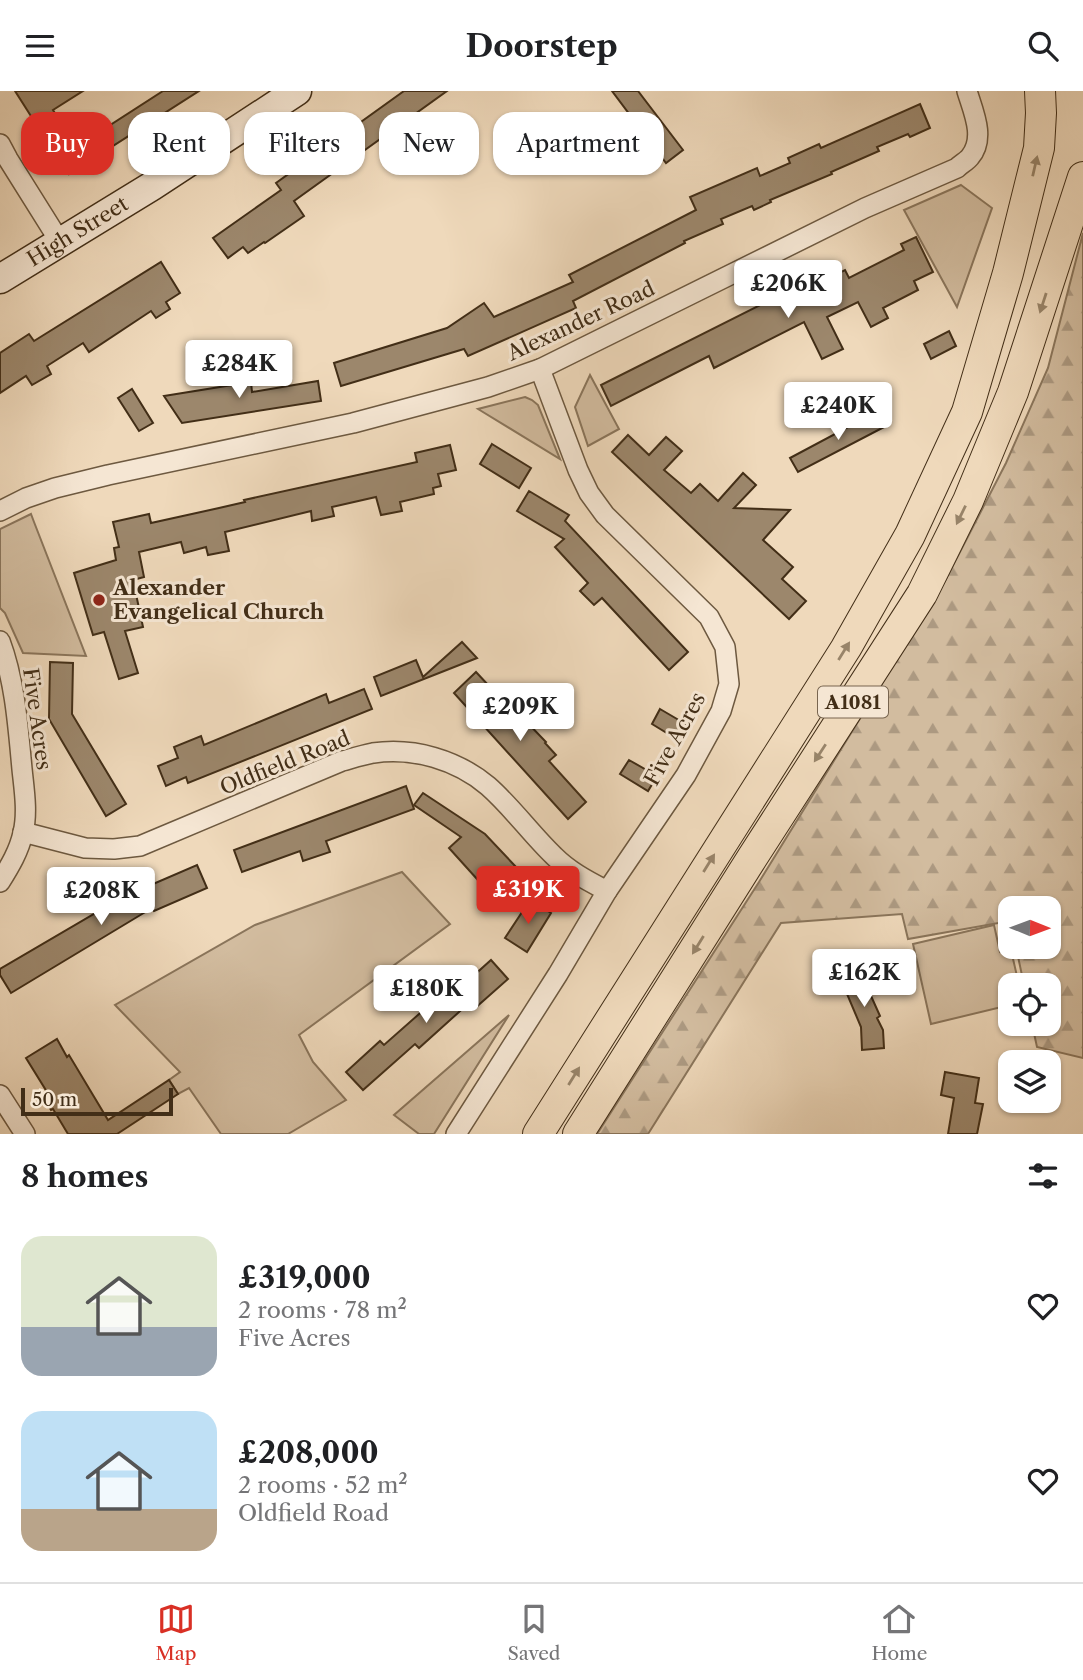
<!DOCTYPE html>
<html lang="en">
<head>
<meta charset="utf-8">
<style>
  :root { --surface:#fff; --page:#f2f2f2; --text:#202124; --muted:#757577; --line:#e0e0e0; --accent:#d93025 }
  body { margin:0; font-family:"Libre Caslon Text",serif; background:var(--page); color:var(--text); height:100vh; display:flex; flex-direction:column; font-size:26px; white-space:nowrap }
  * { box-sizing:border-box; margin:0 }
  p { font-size:23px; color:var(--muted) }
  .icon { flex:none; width:38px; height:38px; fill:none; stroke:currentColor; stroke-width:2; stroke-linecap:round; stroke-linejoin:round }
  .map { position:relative; height:1043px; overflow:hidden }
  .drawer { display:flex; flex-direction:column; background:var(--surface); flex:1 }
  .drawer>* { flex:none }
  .top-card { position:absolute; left:21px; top:21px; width:700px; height:63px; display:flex; gap:14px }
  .needle { width:46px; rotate:91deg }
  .tools { position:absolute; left:998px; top:805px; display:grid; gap:14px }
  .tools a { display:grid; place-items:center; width:63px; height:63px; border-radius:14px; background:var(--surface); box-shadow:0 2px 5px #0004; font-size:35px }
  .scale { position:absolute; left:21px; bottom:18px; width:152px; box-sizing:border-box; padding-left:7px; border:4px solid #422e17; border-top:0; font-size:19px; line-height:24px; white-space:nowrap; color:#422e17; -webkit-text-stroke:5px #f5e6d3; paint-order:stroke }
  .price { position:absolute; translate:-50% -60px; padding:0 16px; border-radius:7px; background:#fff; color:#222; font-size:23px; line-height:46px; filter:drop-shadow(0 2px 4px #0008) }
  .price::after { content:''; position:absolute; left:50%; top:42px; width:21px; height:16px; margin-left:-10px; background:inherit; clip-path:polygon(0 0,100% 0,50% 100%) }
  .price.on { background:var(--accent); color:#fff }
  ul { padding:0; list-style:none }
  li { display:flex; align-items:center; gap:21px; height:175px; padding:0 21px }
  li span { display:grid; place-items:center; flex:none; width:196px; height:140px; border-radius:21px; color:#555 }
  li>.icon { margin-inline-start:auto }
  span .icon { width:84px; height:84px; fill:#fffc; stroke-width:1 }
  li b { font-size:30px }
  h2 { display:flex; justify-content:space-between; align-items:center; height:84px; padding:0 21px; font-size:30px }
  .chip { padding:0 24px; border-radius:21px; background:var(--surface); box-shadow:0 2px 5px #0004; font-size:24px; line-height:63px }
  .chip.on { background:var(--accent); color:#fff }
  header { display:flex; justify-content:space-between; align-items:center; height:91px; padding:0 21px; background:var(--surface); font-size:32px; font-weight:700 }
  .tabs { display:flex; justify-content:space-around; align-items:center; height:98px; border-top:2px solid var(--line); background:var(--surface); font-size:19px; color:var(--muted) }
  .tabs a { display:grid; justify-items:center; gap:4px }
  .tabs .on { color:var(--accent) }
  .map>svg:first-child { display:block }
</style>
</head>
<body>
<header><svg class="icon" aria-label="menu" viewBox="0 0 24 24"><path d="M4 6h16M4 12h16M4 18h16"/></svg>Doorstep<svg class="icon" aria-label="search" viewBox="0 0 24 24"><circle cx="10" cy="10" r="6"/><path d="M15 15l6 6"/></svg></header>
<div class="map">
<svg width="1083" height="1043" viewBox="0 0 1083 1043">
  <defs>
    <pattern id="forest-firs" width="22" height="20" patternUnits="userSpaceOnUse" patternTransform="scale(1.75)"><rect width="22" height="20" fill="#d2bc9f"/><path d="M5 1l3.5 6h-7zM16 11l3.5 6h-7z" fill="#ac9981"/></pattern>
  </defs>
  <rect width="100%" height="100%" fill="#efd9bb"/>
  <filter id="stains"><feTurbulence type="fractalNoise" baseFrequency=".00286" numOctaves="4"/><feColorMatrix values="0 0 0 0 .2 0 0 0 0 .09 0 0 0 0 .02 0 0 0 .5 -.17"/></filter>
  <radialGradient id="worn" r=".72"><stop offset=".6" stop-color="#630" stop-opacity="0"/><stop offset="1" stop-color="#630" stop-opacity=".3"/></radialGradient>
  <!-- green -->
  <g fill="#d2bc9f" stroke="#8a755b" stroke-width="2">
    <path d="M961,94L992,117L957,216L904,119Z"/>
    <path d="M590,284L619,338L588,355L575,316Z"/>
    <path d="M525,306L532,309L538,314L560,368L478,318Z"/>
    <path d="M31,423L34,431L86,565L23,562L5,522L0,517V438Z"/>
    <path d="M402,781L450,833L299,944L313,971L346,1009L288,1043H221L189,997L178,1003L169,989L180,981L115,914L255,834Z"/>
    <path d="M994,834L1000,861L1011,859L1019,894H1010V914L931,933L913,853Z"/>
    <path d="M509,924L434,1043H419L394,1024Z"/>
  </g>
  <!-- forest -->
  <path fill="url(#forest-firs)" stroke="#8a755b" stroke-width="2" d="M1083,142V967L1037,956L1032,933H1048V894H1024L1016,856H1048V817H1010V830L908,848L902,823L781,832L648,1043H597L759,791L945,490L1006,372L1048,277Z"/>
  <!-- building -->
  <g fill="#9c876c" stroke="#422e17" stroke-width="2">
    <path d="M15,0H83L53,19L76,56L163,0H199L69,83L38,32L36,33Z"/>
    <path d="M404,0H447L294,110L304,125L265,152L264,151L248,162L243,156L228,167L213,147L281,99L276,92Z"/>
    <path d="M612,0H638L683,59L666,72Z"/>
    <path d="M920,13L930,37L910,46L908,43L877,56L879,60L831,81L832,83L770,109L771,111L754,119L752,115L721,128L723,133L684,150L685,152L573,210L576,217L468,265L464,258L341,295L334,272L447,237L484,212L494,226L573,191L569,184L696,119L690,106L757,77L760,85L790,72L788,67L819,53L821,57Z"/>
    <path d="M916,146L933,181L914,190L918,199L883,217L888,227L871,236L858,211L827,226L843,258L822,268L804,231L714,277L709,265L611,315L601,294L792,198L795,204L845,179L849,187L904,159L901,153Z"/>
    <path d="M161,171L180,202L166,211L170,218L156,227L151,220L89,261L83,252L47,275L51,283L32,294L26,285L0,302V262L29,243L34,250Z"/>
    <path d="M949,240L956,255L931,268L924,253Z"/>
    <path d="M318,290L321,310L182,332L164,305L251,291L252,301Z"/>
    <path d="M132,298L153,332L139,340L118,307Z"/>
    <path d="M878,320L886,335L798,381L790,367Z"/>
    <path d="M628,344L649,364L666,346L682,360L664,379L691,402L700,393L718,410L743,382L756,394L734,417L790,419L763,449L793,476L782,488L806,510L789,528L612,361Z"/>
    <path d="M492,353L531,377L519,397L480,373Z"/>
    <path d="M450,354L456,379L438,383L441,395L433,397L434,403L400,411L402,420L381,424L376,406L332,416L334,425L312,430L311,420L225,441L229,460L208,464L206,456L184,462L181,451L139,461L144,486L133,489L143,536L125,540L138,582L119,588L104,541L93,544L74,482L116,469L114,457L119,456L113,431L149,423L151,432L219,417L245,411L244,409L417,371L415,362Z"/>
    <path d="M529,400L569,424L565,430L688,561L669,579L602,507L594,514L580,500L588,492L555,456L564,448L517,420Z"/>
    <path d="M462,551L477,567L381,605L374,586L416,569L423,586Z"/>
    <path d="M50,571L73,572L72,623L126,713L106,725L49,628Z"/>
    <path d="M476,581L517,625L519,623L546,651L545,652L556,664L549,670L586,711L568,728L454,602Z"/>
    <path d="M364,598L372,618L188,692L186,686L166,695L158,675L178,667L174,656L201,645L204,654L326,603L329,612Z"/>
    <path d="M660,618L689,635L680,650L652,633Z"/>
    <path d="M629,669L657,685L648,700L620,683Z"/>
    <path d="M406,695L414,718L326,750L330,761L303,770L300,760L242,781L234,759Z"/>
    <path d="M423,702L485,743L517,777L504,789L500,785L486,798L449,757L461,746L414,714Z"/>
    <path d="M197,774L207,797L154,820L152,817L11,902L0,884V878L123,806Z"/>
    <path d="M530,809L551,822L527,861L505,847Z"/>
    <path d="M491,869L508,888L474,918L469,912L419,957L415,953L363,999L346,981L380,950L384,954L436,908L441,914Z"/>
    <path d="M858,876L880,925L877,927L883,939L884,957L862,959L861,936L839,884Z"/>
    <path d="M57,948L67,966L69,964L108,1029L169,989L178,1003L117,1043H68L53,1018L51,1019L42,1004L47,1001L26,967Z"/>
    <path d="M945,981L979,987L975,1012L983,1013L977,1043H948L954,1007L941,1004Z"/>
  </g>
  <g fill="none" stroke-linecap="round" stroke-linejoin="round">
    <!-- street casing -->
    <g stroke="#6d5940" stroke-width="22">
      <g id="street">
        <path d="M0,53L8,68L60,151"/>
        <path d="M0,420L26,407L55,397L108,384L353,332L488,296L540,278L865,117L957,77C961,73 967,70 970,66C986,47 973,20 967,0"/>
        <path d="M0,550C15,590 18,635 22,678C24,698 28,721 23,742C19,760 10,775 0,791"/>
        <path d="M23,741L85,757L114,758L140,755L342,670C353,667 363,664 373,662C414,656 457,669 488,695C512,716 531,743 554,765C570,781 588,790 607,800"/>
        <path d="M0,1004L25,1043"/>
        <path d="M456,1043L558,883L607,800L686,684L721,620L729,593L725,556L709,526L605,424L589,402L578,379L540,278"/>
      </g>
    </g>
    <!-- secondary casing -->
    <g stroke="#422e17" stroke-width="31">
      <g id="secondary">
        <path id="s1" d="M0,188L152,95L297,0"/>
      </g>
    </g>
    <!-- primary casing -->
    <g stroke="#422e17" stroke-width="32">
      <g id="primary">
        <path d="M538,1043L846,557L910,444L967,321L1008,182L1039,57L1041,22L1040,0"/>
        <path d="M578,1043L752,767L922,503L968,410L1013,301L1083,86"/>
      </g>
    </g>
    <!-- street -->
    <use href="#street" stroke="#f5e6d3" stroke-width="19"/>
    <!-- secondary -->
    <use href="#secondary" stroke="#f5e6d3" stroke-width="28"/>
    <!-- primary -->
    <use href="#primary" stroke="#efd9bb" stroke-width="30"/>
  </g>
  <!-- one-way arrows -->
  <defs><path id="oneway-solid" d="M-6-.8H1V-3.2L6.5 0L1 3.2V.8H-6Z" transform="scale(1.75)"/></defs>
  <g fill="#988469">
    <use href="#oneway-solid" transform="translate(1035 75) rotate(-77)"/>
    <use href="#oneway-solid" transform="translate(1043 212) rotate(108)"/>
    <use href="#oneway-solid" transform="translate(961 424) rotate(116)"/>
    <use href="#oneway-solid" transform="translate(844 560) rotate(-58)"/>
    <use href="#oneway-solid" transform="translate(820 662) rotate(123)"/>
    <use href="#oneway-solid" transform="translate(709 772) rotate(-58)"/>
    <use href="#oneway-solid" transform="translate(698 854) rotate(122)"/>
    <use href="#oneway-solid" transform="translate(574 985) rotate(-58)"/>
  </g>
  <!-- markers -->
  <circle fill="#8f2418" stroke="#f5e6d3" stroke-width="2.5" cx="99" cy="509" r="7"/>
  <g text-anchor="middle" stroke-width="6" stroke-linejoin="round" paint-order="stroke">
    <!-- shield labels -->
    <rect fill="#f5e6d3" stroke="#78654f" stroke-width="2" x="818" y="595.5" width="70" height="31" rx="5"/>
    <g font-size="19" font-weight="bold" fill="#422e17">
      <text x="853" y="618">A1081</text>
    </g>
    <!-- street labels -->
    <g font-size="21" fill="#422e17" stroke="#f5e6d3">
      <text dy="7" stroke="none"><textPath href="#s1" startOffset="91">High Street</textPath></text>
      <text transform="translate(581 230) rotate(-25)" y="7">Alexander Road</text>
      <text transform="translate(37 628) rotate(82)" y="7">Five Acres</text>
      <text transform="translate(675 648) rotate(-61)" y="7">Five Acres</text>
      <text transform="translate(285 672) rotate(-22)" y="7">Oldfield Road</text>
    </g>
    <!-- poi labels -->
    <g font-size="21" font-weight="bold" fill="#422e17" stroke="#f5e6d3" text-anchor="start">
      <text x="113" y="504">Alexander<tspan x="113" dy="24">Evangelical Church</tspan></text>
    </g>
  </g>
  <rect width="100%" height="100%" filter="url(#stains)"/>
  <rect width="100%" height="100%" fill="url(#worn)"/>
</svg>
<div class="tools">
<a><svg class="needle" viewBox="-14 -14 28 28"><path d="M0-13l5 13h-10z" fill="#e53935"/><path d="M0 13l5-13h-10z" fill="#757577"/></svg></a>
<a><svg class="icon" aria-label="locate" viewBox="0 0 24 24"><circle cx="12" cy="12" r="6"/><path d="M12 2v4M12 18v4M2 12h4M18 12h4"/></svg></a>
<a><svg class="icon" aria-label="layers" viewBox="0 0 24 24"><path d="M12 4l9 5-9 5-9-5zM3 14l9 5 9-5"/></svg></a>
</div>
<div class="scale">50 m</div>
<b class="price" style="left:788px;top:229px">£206K</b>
<b class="price" style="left:239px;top:309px">£284K</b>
<b class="price" style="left:838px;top:351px">£240K</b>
<b class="price" style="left:520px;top:652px">£209K</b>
<b class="price on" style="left:528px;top:835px">£319K</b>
<b class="price" style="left:101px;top:836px">£208K</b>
<b class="price" style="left:864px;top:918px">£162K</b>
<b class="price" style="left:426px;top:934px">£180K</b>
<div class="top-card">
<a class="chip on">Buy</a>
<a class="chip">Rent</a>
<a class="chip">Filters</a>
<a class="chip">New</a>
<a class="chip">Apartment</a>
</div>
</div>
<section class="drawer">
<h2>8 homes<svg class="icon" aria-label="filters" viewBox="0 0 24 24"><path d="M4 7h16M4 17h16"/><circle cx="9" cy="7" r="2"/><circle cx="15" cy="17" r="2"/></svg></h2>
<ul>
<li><span style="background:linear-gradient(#dfe7d0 65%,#9aa5b1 0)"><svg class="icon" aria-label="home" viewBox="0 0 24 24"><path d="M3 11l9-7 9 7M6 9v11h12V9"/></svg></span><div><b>£319,000</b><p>2 rooms · 78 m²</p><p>Five Acres</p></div><svg class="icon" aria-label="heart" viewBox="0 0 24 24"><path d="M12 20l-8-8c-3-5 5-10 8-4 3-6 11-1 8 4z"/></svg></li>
<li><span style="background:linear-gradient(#bfe0f5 70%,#b9a48a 0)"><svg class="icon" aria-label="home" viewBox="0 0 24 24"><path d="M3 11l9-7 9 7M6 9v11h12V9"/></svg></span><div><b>£208,000</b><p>2 rooms · 52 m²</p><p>Oldfield Road</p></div><svg class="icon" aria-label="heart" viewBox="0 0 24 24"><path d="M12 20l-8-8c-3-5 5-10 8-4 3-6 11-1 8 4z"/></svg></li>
</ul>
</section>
<nav class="tabs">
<a class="on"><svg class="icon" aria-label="map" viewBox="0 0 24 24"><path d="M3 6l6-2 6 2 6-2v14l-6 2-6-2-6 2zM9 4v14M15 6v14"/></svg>Map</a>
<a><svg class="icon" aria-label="saved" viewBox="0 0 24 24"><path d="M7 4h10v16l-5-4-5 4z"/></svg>Saved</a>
<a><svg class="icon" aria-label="home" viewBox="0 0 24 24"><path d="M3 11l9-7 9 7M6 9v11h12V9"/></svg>Home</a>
</nav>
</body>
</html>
